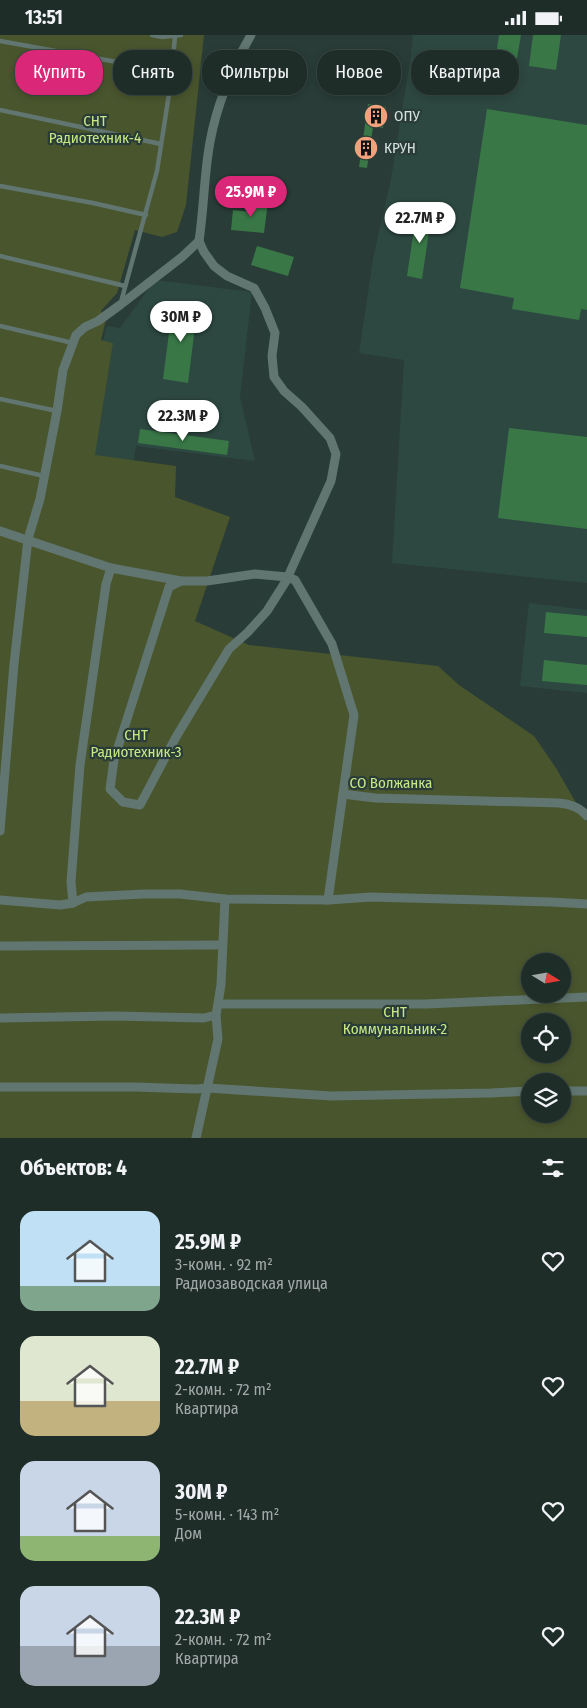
<!DOCTYPE html>
<html lang="ru">
<head>
<meta charset="utf-8">
<style>
  :root { --surface:#1f2d29; --page:#2c3935; --text:#f1f3f6; --muted:#a1a8a8; --line:#3c4946; --accent:#db2777 }
  body { margin:0; font-family:"Fira Sans Condensed",sans-serif; background:var(--page); color:var(--text); height:100vh; display:flex; flex-direction:column; font-size:19px; white-space:nowrap }
  * { box-sizing:border-box; margin:0 }
  p { font-size:16px; color:var(--muted) }
  .icon { flex:none; width:28px; height:28px; fill:none; stroke:currentColor; stroke-width:2; stroke-linecap:round; stroke-linejoin:round }
  .map { position:relative; height:1103px; overflow:hidden }
  .drawer { display:flex; flex-direction:column; background:var(--surface); flex:1 }
  .drawer>* { flex:none }
  .banner { position:absolute; left:15px; top:15px; width:558px; height:45px; display:flex; gap:10px }
  .needle { width:32px; rotate:101deg }
  .controls { position:absolute; left:521px; top:918px; display:grid; gap:10px }
  .controls a { display:grid; place-items:center; width:50px; height:50px; border-radius:50%; background:var(--surface); box-shadow:0 2px 8px #0003,0 0 0 1px var(--line); font-size:25px }
  .price { position:absolute; translate:-50% -42px; padding:0 11px; border-radius:18px; background:#fff; color:#222; font-size:16px; line-height:32px; filter:drop-shadow(0 1px 2px #0008) }
  .price::after { content:''; position:absolute; left:50%; top:30px; width:15px; height:11px; margin-left:-8px; background:inherit; clip-path:polygon(0 0,100% 0,50% 100%) }
  .price.current { background:var(--accent); color:#fff }
  ul { padding:0; list-style:none }
  li { display:flex; align-items:center; gap:15px; height:125px; padding:0 20px }
  li span { display:grid; place-items:center; flex:none; width:140px; height:100px; border-radius:15px; color:#555 }
  li>.icon { margin-inline-start:auto }
  span .icon { width:60px; height:60px; fill:#fffc; stroke-width:1 }
  li b { font-size:21px }
  h2 { display:flex; justify-content:space-between; align-items:center; height:60px; padding:0 20px; font-size:21px }
  .pill { padding:0 18px; border-radius:20px; background:var(--surface); box-shadow:0 2px 8px #0003,0 0 0 1px var(--line); font-size:18px; line-height:45px }
  .pill.current { background:var(--accent); color:#fff }
  .status { display:flex; justify-content:space-between; align-items:center; height:35px; padding:0 25px; background:var(--surface); direction:ltr }
  .status svg { height:14px; fill:currentColor }
  .map>svg:first-child { display:block }
</style>
</head>
<body>
<div class="status"><b>13:51</b><svg viewBox="0 0 49 12"><path d="M0 12V9h3v3zM5 12V6h3v6zM10 12V3h3v9zM15 12V0h3v12zM26 1h20v11H26zM47 4h2v5h-2z"/></svg></div>
<div class="map">
<svg width="587" height="1103" viewBox="0 0 587 1103">
  <rect width="100%" height="100%" fill="#293c37"/>
  <!-- built -->
  <g fill="#2d4841">
    <path d="M412,0H587V548L392,528L404,325L359,318L373,224L391,144L411,20L413,2Z"/>
    <path d="M155,245L252,257L240,362L255,426L136,411L129,453L90,447L113,308L103,306L107,291L120,293Z"/>
    <path d="M529,568L587,575V658L520,651Z"/>
  </g>
  <!-- green -->
  <path fill="#49552d" fill-rule="evenodd" d="M0,0H204L186,170L177,197L162,202L135,195L117,258L101,276L106,285L101,305L113,308L95,420L176,431L175,462L230,482L195,586L249,610L438,631L459,650L534,701L556,733L587,787V1103H0ZM530,926H562V959H530ZM530,986H562V1019H530ZM530,1046H562V1079H530Z"/>
  <!-- building -->
  <g fill="#397747">
    <path d="M499,0H521L516,29L495,27Z"/>
    <path d="M533,0H561L556,35L529,31Z"/>
    <path d="M368,69L386,72L383,93L373,92L367,133L359,132Z"/>
    <path d="M487,74L587,90V275L581,274L579,285L512,274L514,263L460,253Z"/>
    <path d="M252,165L268,167L264,198L231,195L233,175L251,177Z"/>
    <path d="M417,174L432,176L422,244L407,241Z"/>
    <path d="M257,211L294,222L288,241L251,230Z"/>
    <path d="M167,272L204,277L202,293L195,292L188,348L163,344L170,290L165,289Z"/>
    <path d="M509,393L587,402V494L498,483Z"/>
    <path d="M140,394L229,406L227,420L138,408Z"/>
    <path d="M546,577L587,581V602L544,598Z"/>
    <path d="M544,625L587,630V650L542,646Z"/>
  </g>
  <g fill="none" stroke-linecap="round" stroke-linejoin="round">
    <!-- service -->
    <g stroke="#617670" stroke-width="4.5">
      <path d="M152,0L162,2L181,0"/>
      <path d="M0,6L145,32L172,34"/>
      <path d="M0,75L161,109"/>
      <path d="M0,151L93,168L146,180"/>
      <path d="M0,221L125,251"/>
      <path d="M121,267L157,136L171,46L175,1"/>
      <path d="M0,291L73,308"/>
      <path d="M0,364L57,376"/>
      <path d="M0,431L44,441"/>
    </g>
    <!-- minor -->
    <g stroke="#617670" stroke-width="9">
      <path d="M199,206C204,173 204,139 210,107C217,69 232,33 251,0"/>
      <path d="M0,496L111,533L181,546H207L255,539L287,542L295,545L332,609L354,680L328,865"/>
      <path d="M181,546L169,552L114,725L110,754L123,767L140,770L176,702L229,614L248,597L267,576L286,546L331,446L336,419L330,403L302,372L284,356L274,342L272,321L275,298L265,273L254,253L227,241L214,231L204,217L199,206"/>
      <path d="M343,759L375,763L559,768C570,769 580,772 587,781"/>
      <path d="M0,796L14,629L28,504L40,464L57,376L63,335L76,300L85,292L98,286L120,270L182,222L199,206"/>
      <path d="M0,865L60,870L73,868L86,862L144,859H180L225,864L328,865L371,862L551,867L587,869"/>
      <path d="M73,868L71,847L80,730L106,549L111,533"/>
      <path d="M0,911L222,910"/>
      <path d="M219,969H426L587,962"/>
      <path d="M0,983L115,981L204,983L216,980"/>
      <path d="M0,1052H135L196,1054L208,1053L331,1061L491,1058L530,1056"/>
      <path d="M562,1056H587"/>
      <path d="M196,1103L218,1004L216,980L221,950L225,864"/>
    </g>
  </g>
  <!-- icons -->
  <defs>
    <g id="building-disc" transform="scale(1.25)"><circle r="9.5" fill="#f1a17c" stroke="#293c37"/><path d="M-4-6H4V6H1V3H-1V6H-4ZM-2.5-4.3h1.7v1.8h-1.7ZM.8-4.3h1.7v1.8H.8ZM-2.5-1h1.7V.8h-1.7ZM.8-1h1.7V.8H.8Z" fill="#111"/></g>
  </defs>
  <g fill-rule="evenodd">
    <use href="#building-disc" x="376" y="81"/>
    <use href="#building-disc" x="366" y="113"/>
  </g>
  <g text-anchor="middle" stroke-width="4.5" stroke-linejoin="round" paint-order="stroke">
    <!-- poi labels -->
    <g font-size="15" fill="#d6e1de" stroke="#293c37" text-anchor="start">
      <text x="394" y="86">ОПУ</text>
      <text x="384" y="118">КРУН</text>
    </g>
    <!-- park labels -->
    <g font-size="15" fill="#c9e885" stroke="#293c37">
      <text x="95" y="91">СНТ<tspan x="95" dy="17">Радиотехник-4</tspan></text>
      <text x="136" y="705">СНТ<tspan x="136" dy="17">Радиотехник-3</tspan></text>
      <text x="391" y="753">СО Волжанка</text>
      <text x="395" y="982">СНТ<tspan x="395" dy="17">Коммунальник-2</tspan></text>
    </g>
  </g>
</svg>
<div class="controls">
<a><svg class="needle" viewBox="-14 -14 28 28"><path d="M0-13l5 13h-10z" fill="#e53935"/><path d="M0 13l5-13h-10z" fill="#a1a8a8"/></svg></a>
<a><svg class="icon" aria-label="locate" viewBox="0 0 24 24"><circle cx="12" cy="12" r="6"/><path d="M12 2v4M12 18v4M2 12h4M18 12h4"/></svg></a>
<a><svg class="icon" aria-label="layers" viewBox="0 0 24 24"><path d="M12 4l9 5-9 5-9-5zM3 14l9 5 9-5"/></svg></a>
</div>
<b class="price current" style="left:251px;top:183px">25.9M ₽</b>
<b class="price" style="left:420px;top:209px">22.7M ₽</b>
<b class="price" style="left:181px;top:308px">30M ₽</b>
<b class="price" style="left:183px;top:407px">22.3M ₽</b>
<div class="banner">
<a class="pill current">Купить</a>
<a class="pill">Снять</a>
<a class="pill">Фильтры</a>
<a class="pill">Новое</a>
<a class="pill">Квартира</a>
</div>
</div>
<section class="drawer">
<h2>Объектов: 4<svg class="icon" aria-label="filters" viewBox="0 0 24 24"><path d="M4 7h16M4 17h16"/><circle cx="9" cy="7" r="2"/><circle cx="15" cy="17" r="2"/></svg></h2>
<ul>
<li><span style="background:linear-gradient(#bfe0f5 75%,#7fa58c 0)"><svg class="icon" aria-label="home" viewBox="0 0 24 24"><path d="M3 11l9-7 9 7M6 9v11h12V9"/></svg></span><div><b>25.9M ₽</b><p>3-комн. · 92 m²</p><p>Радиозаводская улица</p></div><svg class="icon" aria-label="heart" viewBox="0 0 24 24"><path d="M12 20l-8-8c-3-5 5-10 8-4 3-6 11-1 8 4z"/></svg></li>
<li><span style="background:linear-gradient(#dfe7d0 65%,#c2b280 0)"><svg class="icon" aria-label="home" viewBox="0 0 24 24"><path d="M3 11l9-7 9 7M6 9v11h12V9"/></svg></span><div><b>22.7M ₽</b><p>2-комн. · 72 m²</p><p>Квартира</p></div><svg class="icon" aria-label="heart" viewBox="0 0 24 24"><path d="M12 20l-8-8c-3-5 5-10 8-4 3-6 11-1 8 4z"/></svg></li>
<li><span style="background:linear-gradient(#c9d6e8 75%,#8fb573 0)"><svg class="icon" aria-label="home" viewBox="0 0 24 24"><path d="M3 11l9-7 9 7M6 9v11h12V9"/></svg></span><div><b>30M ₽</b><p>5-комн. · 143 m²</p><p>Дом</p></div><svg class="icon" aria-label="heart" viewBox="0 0 24 24"><path d="M12 20l-8-8c-3-5 5-10 8-4 3-6 11-1 8 4z"/></svg></li>
<li><span style="background:linear-gradient(#c9d6e8 60%,#9aa5b1 0)"><svg class="icon" aria-label="home" viewBox="0 0 24 24"><path d="M3 11l9-7 9 7M6 9v11h12V9"/></svg></span><div><b>22.3M ₽</b><p>2-комн. · 72 m²</p><p>Квартира</p></div><svg class="icon" aria-label="heart" viewBox="0 0 24 24"><path d="M12 20l-8-8c-3-5 5-10 8-4 3-6 11-1 8 4z"/></svg></li>
</ul>
</section>
</body>
</html>
